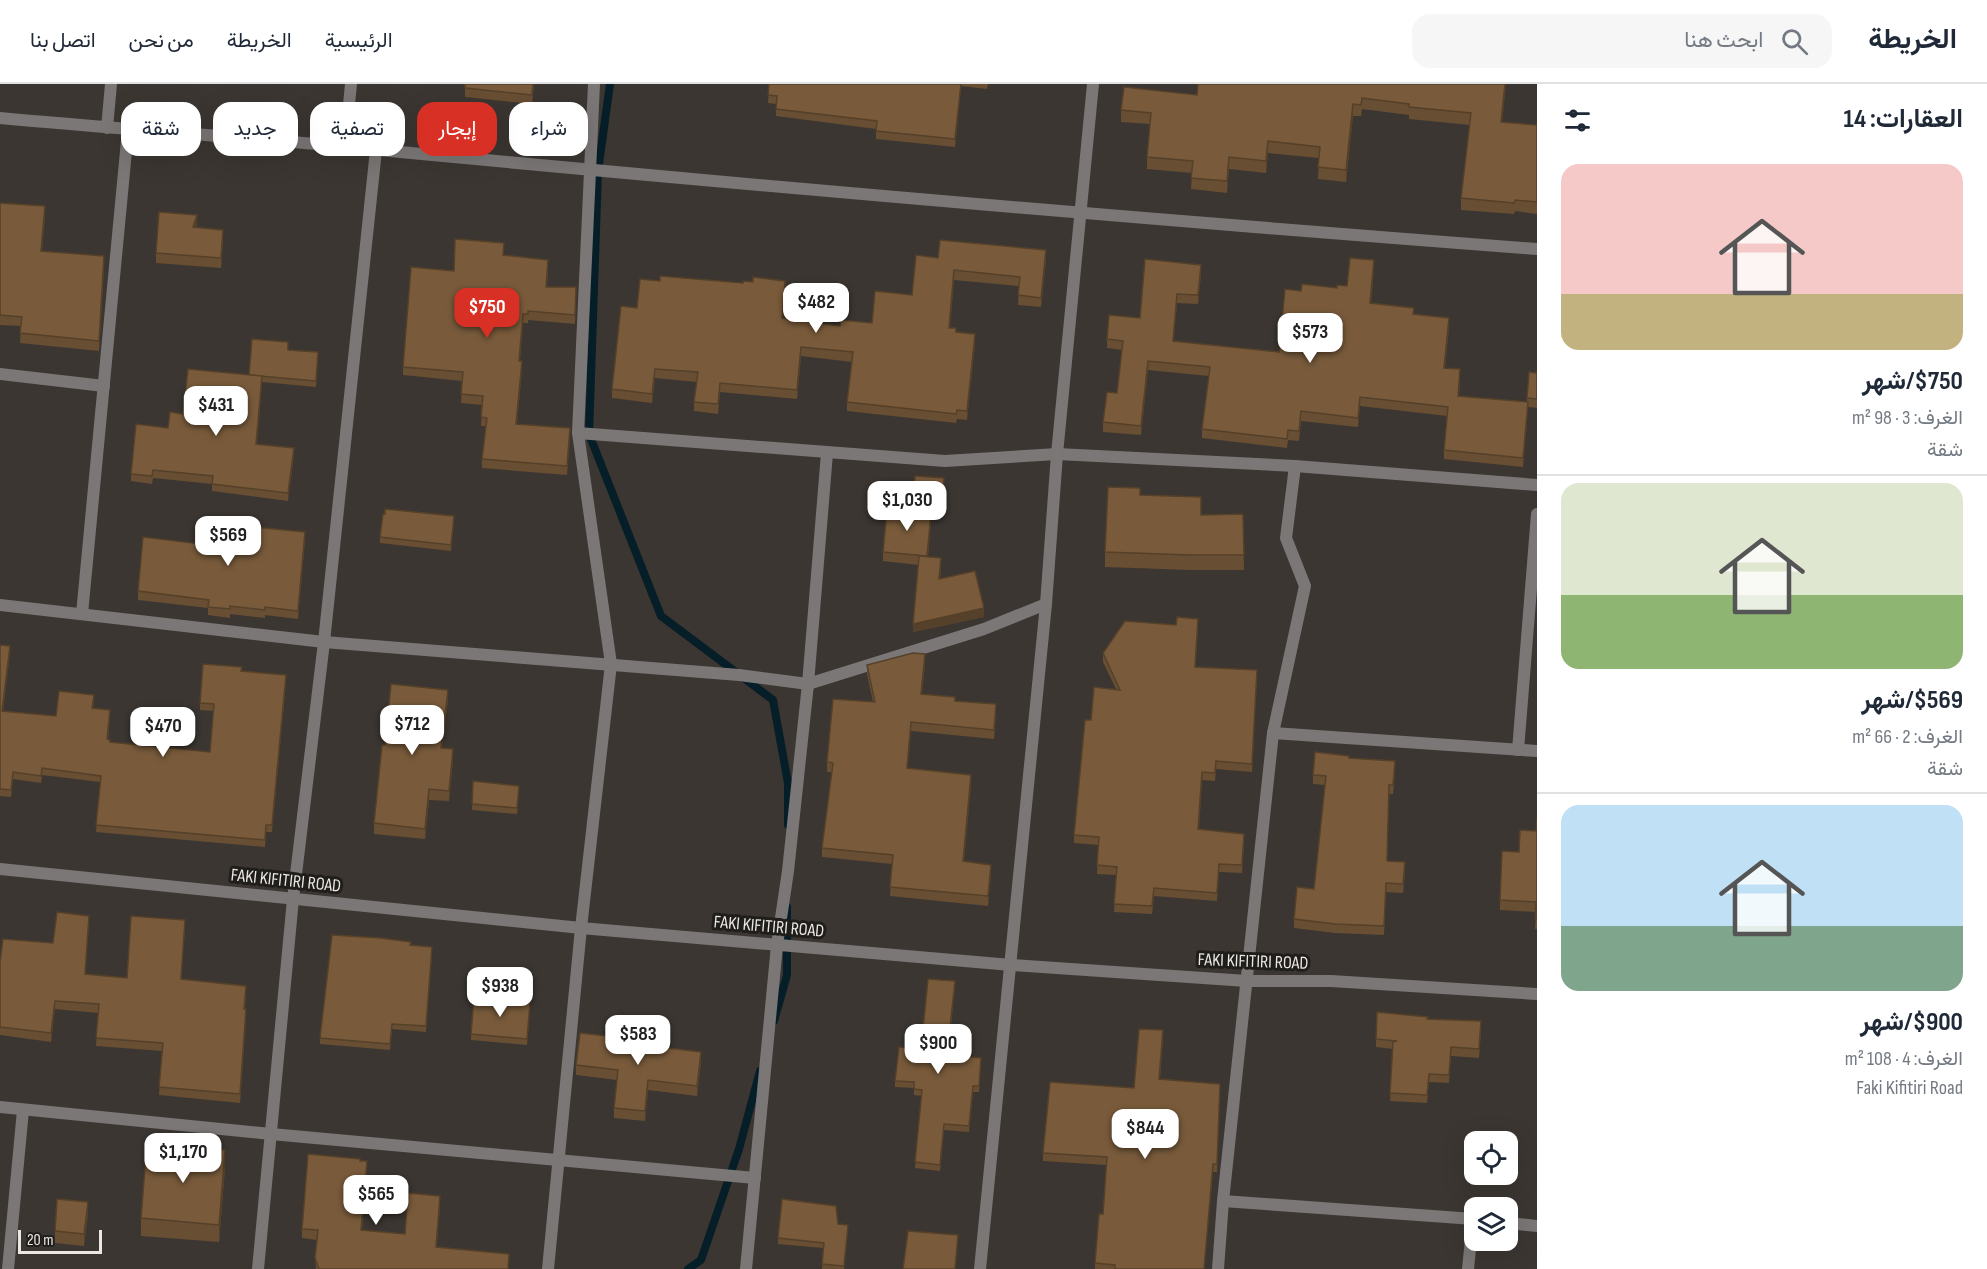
<!DOCTYPE html>
<html lang="ar">
<head>
<meta charset="utf-8">
<style>
  :root { --surface:#fff; --page:#f6f6f7; --text:#1f2937; --muted:#747a83; --line:#e0e1e3; --accent:#d93025 }
  body { margin:0; font-family:"Sofia Sans Condensed",Vazirmatn,sans-serif; background:var(--page); color:var(--text); direction:rtl; height:100vh; display:flex; flex-direction:column; font-size:22px; white-space:nowrap }
  * { box-sizing:border-box; margin:0 }
  p { font-size:20px; color:var(--muted) }
  .icon { flex:none; width:33px; height:33px; fill:none; stroke:currentColor; stroke-width:2; stroke-linecap:round; stroke-linejoin:round }
  .map { position:relative; flex:1; overflow:hidden; direction:ltr }
  .drawer { display:flex; flex-direction:column; background:var(--surface); width:450px }
  .drawer>* { flex:none }
  .hud { position:absolute; left:18px; top:18px; width:570px; height:54px; direction:rtl; display:flex; gap:12px }
  .tools { position:absolute; left:1464px; top:1047px; display:grid; gap:12px }
  .tools a { display:grid; place-items:center; width:54px; height:54px; border-radius:12px; background:var(--surface); box-shadow:0 6px 24px #0002; font-size:30px }
  .scale { position:absolute; left:18px; bottom:15px; width:84px; box-sizing:border-box; padding-left:6px; border:3px solid #ebe7e4; border-top:0; font-size:16px; line-height:21px; white-space:nowrap; color:#ebe7e4; -webkit-text-stroke:4px #201e1b; paint-order:stroke }
  .price { position:absolute; translate:-50% -51px; padding:0 14px; border-radius:12px; background:#fff; color:#222; font-size:20px; line-height:39px; filter:drop-shadow(0 2px 3px #0008) }
  .price::after { content:''; position:absolute; left:50%; top:36px; width:18px; height:14px; margin-left:-9px; background:inherit; clip-path:polygon(0 0,100% 0,50% 100%) }
  .price.selected { background:var(--accent); color:#fff }
  ul { padding:0; list-style:none }
  li { display:grid; align-content:center; gap:12px; height:318px; padding:0 24px }
  li+li { border-top:2px solid var(--line) }
  li span { display:grid; place-items:center; height:186px; border-radius:18px; color:#555 }
  li>.icon { margin-inline-start:auto }
  span .icon { width:108px; height:108px; fill:#fffc; stroke-width:1 }
  li b { font-size:26px }
  h2 { display:flex; justify-content:space-between; align-items:center; height:72px; padding:0 24px; font-size:26px }
  .chip { padding:0 21px; border-radius:18px; background:var(--surface); box-shadow:0 6px 24px #0002; font-size:21px; line-height:54px }
  .chip.selected { background:var(--accent); color:#fff }
  header { display:flex; align-items:center; gap:36px; box-sizing:border-box; height:84px; padding:0 30px; background:var(--surface); border-bottom:2px solid var(--line) }
  header strong { font-size:28px }
  nav { display:flex; gap:33px; margin-inline-start:auto; font-size:21px }
  .search { width:420px; height:54px; background:var(--page); display:flex; align-items:center; gap:15px; box-sizing:border-box; padding:0 21px; border-radius:18px; color:var(--muted); font-size:22px }
  main { display:flex; flex:1; min-height:0 }
  .map>svg:first-child { display:block }
</style>
</head>
<body>
<header>
<strong>الخريطة</strong>
<div class="search"><svg class="icon" aria-label="search" viewBox="0 0 24 24"><circle cx="10" cy="10" r="6"/><path d="M15 15l6 6"/></svg>ابحث هنا</div>
<nav><a>الرئيسية</a><a>الخريطة</a><a>من نحن</a><a>اتصل بنا</a></nav>
</header>
<main>
<section class="drawer">
<h2>العقارات: 14<svg class="icon" aria-label="filters" viewBox="0 0 24 24"><path d="M4 7h16M4 17h16"/><circle cx="9" cy="7" r="2"/><circle cx="15" cy="17" r="2"/></svg></h2>
<ul>
<li><span style="background:linear-gradient(#f6c9c9 70%,#c2b280 0)"><svg class="icon" aria-label="home" viewBox="0 0 24 24"><path d="M3 11l9-7 9 7M6 9v11h12V9"/></svg></span><div><b>$750/شهر</b><p>الغرف: 3 · 98 m²</p><p>شقة</p></div></li>
<li><span style="background:linear-gradient(#dfe7d0 60%,#8fb573 0)"><svg class="icon" aria-label="home" viewBox="0 0 24 24"><path d="M3 11l9-7 9 7M6 9v11h12V9"/></svg></span><div><b>$569/شهر</b><p>الغرف: 2 · 66 m²</p><p>شقة</p></div></li>
<li><span style="background:linear-gradient(#bfe0f5 65%,#7fa58c 0)"><svg class="icon" aria-label="home" viewBox="0 0 24 24"><path d="M3 11l9-7 9 7M6 9v11h12V9"/></svg></span><div><b>$900/شهر</b><p>الغرف: 4 · 108 m²</p><p>Faki Kifitiri Road</p></div></li>
</ul>
</section>
<div class="map">
<svg width="1537" height="1185" viewBox="0 0 1537 1185">
  <rect width="100%" height="100%" fill="#3b3631"/>
  <g fill="none" stroke-linecap="round" stroke-linejoin="round">
    <!-- stream -->
    <g stroke="#051e28" stroke-width="8">
      <path d="M610,0L598,87L589,350L661,532L773,616L788,699V741"/>
      <path d="M774,937L787,891V823"/>
      <path d="M688,1185L701,1176L739,1065L760,987"/>
    </g>
    <!-- street -->
    <g stroke="#7b7777" stroke-width="12">
      <path d="M0,34C116,45 232,52 348,63C744,101 1140,135 1537,165"/>
      <path d="M107,44L111,0"/>
      <path d="M345,62L351,0"/>
      <path d="M0,290L104,302"/>
      <path d="M578,349L945,377L1057,370L1295,382L1537,401"/>
      <path d="M0,521L324,558L739,591L808,600L984,545L1046,520"/>
      <path d="M82,530L128,46"/>
      <path d="M1273,649L1537,667"/>
      <path d="M1518,666L1537,430"/>
      <path d="M0,785L581,844L1011,881L1247,897H1331L1537,910"/>
      <path d="M0,1023L271,1050L755,1094"/>
      <path d="M1223,1117L1474,1135"/>
      <path d="M1508,1139L1537,1142"/>
      <path d="M8,1185L23,1026"/>
      <path d="M258,1185L293,815L324,558L376,66"/>
      <path d="M548,1185L581,844L611,580L578,349L594,0"/>
      <path d="M746,1185L777,861L788,787L808,600L827,369"/>
      <path d="M980,1185L1046,520L1057,370L1093,0"/>
      <path d="M1218,1185L1223,1117L1273,649L1305,502L1286,454L1295,382"/>
      <path d="M1468,1185L1473,1135"/>
    </g>
  </g>
  <!-- wall -->
  <g fill="#684e33">
    <path d="M465,0H534L532,20L465,13Z"/>
    <path d="M769,0H988L987,5L961,2L955,63L876,55V45L776,32V20L768,19Z"/>
    <path d="M1506,0L1502,38L1537,41V130L1515,127L1514,130L1461,126V114L1470,41L1409,35V31L1362,25L1361,32H1353L1346,98L1318,95L1319,74L1268,69L1266,89L1229,85L1227,109L1191,105L1192,89L1147,85V73L1150,40L1121,38V26L1197,11Z"/>
    <path d="M0,119L45,132L42,167L104,182L99,267L20,259L21,242L0,241Z"/>
    <path d="M197,141L196,143L223,156L221,184L156,179V169Z"/>
    <path d="M503,171L548,185L547,203H576L575,240L528,236V239H523L520,277L522,286L517,340L570,353L567,391L482,384V375L486,342H481L482,321L461,319L462,297L403,291V283L454,187Z"/>
    <path d="M938,174L1046,176L1041,223L1018,221L1019,202L954,196L950,244L975,260L967,336L957,335L956,339L847,327V318L852,278L801,272L797,315L720,308L718,330L694,327V318L697,298L655,294L652,319L612,314V305L785,206L783,234L840,242L872,239L912,211Z"/>
    <path d="M1374,186L1371,219L1414,230L1449,243L1445,284L1460,294L1459,312L1527,318V314L1537,289V324L1528,323L1523,383L1444,375V366L1447,332L1360,322L1358,343L1301,337L1299,357L1288,356L1287,364L1202,354V345L1209,292L1148,286L1141,351L1103,348V338L1117,309L1122,266L1107,264V255L1140,234L1201,190L1198,220L1177,219L1173,257L1279,268L1301,207L1347,202Z"/>
    <path d="M288,266L318,274L316,303L262,298L257,360L294,371L288,417L212,407V400L153,394L152,400L131,397V390L168,344L183,330L249,291Z"/>
    <path d="M944,400L941,424L913,422V416Z"/>
    <path d="M1140,411L1201,431L1243,430L1244,486H1191L1105,483V468Z"/>
    <path d="M454,438L451,467L380,459V453Z"/>
    <path d="M931,438L928,473L941,483L940,495L984,533L913,548L919,481L883,477V468Z"/>
    <path d="M305,456L298,535L265,531V534L230,530V534L208,531V524L138,516V507L201,460Z"/>
    <path d="M1198,543L1195,583L1257,594L1252,688L1216,685L1215,697L1202,696L1199,745L1244,758L1242,789L1219,788L1217,817L1154,812L1152,830L1114,828L1116,791L1097,790L1098,761L1074,759V751L1091,636L1116,605L1103,578V569Z"/>
    <path d="M0,561L10,569L3,627L56,632L94,618L93,624L110,633L108,656L110,658L210,668L214,627L200,626V619L242,587L286,598L272,748H266L265,763L96,748L100,698L42,691L41,699L13,695L11,713L0,712Z"/>
    <path d="M925,580L922,610L955,617L996,630L994,655L911,647L907,684L971,701L964,777L991,790L988,822L890,812L892,780L822,773V764L832,688H827V678L873,618L867,590V581Z"/>
    <path d="M448,616L442,664L453,676L449,717L429,716L425,755L374,750V739L385,661Z"/>
    <path d="M1349,674L1395,687L1393,710H1389L1387,777L1405,788L1403,809L1386,808L1384,851L1335,849L1294,844V835L1314,805L1325,701L1313,700V691Z"/>
    <path d="M473,697L519,707L517,730L472,726Z"/>
    <path d="M1537,735V845H1535L1536,828L1500,826V816L1519,768L1536,747Z"/>
    <path d="M89,840L85,890L127,894L185,844L181,895L246,910L245,925L246,933L240,1019L159,1011L162,967L96,962L98,929L55,925L51,958L0,951V878L53,859Z"/>
    <path d="M410,861L432,869L426,948L392,945L390,966L320,960V954Z"/>
    <path d="M955,903L948,971L981,980L979,1008H973L969,1048L944,1046L940,1087L915,1084L922,1012L914,1011V1004L895,1003V997L921,965Z"/>
    <path d="M530,925L527,961L471,956V950Z"/>
    <path d="M1427,935L1481,946L1479,974L1451,972L1449,999L1429,998L1427,1019L1390,1017L1393,965L1376,963V955Z"/>
    <path d="M1163,955L1160,995L1220,1008L1217,1088H1213L1204,1185H1095V1179L1103,1130L1106,1081L1043,1077V1069L1134,1004Z"/>
    <path d="M653,962L701,978L697,1012L648,1006L645,1037L614,1034V1024L617,996L576,991V981Z"/>
    <path d="M225,1084L219,1158L141,1152V1134Z"/>
    <path d="M367,1087L362,1146L405,1150L440,1122L436,1163L508,1185H316L315,1174L317,1156L302,1154V1145Z"/>
    <path d="M88,1130L84,1162L55,1159V1147Z"/>
    <path d="M848,1147L844,1185H822L823,1164L778,1160V1154Z"/>
  </g>
  <!-- shaded-wall -->
  <g fill="#554029">
    <path d="M961,0V6L955,63V55Z"/>
    <path d="M1505,0H1506L1501,50V38Z"/>
    <path d="M1353,20V32L1346,98V86Z"/>
    <path d="M1268,57V69L1266,89V77Z"/>
    <path d="M1229,73V85L1227,109V97Z"/>
    <path d="M45,122V132L41,177V167Z"/>
    <path d="M197,131V141L193,153V143Z"/>
    <path d="M223,146V156L221,184V174Z"/>
    <path d="M1046,166V176L1041,223V214Z"/>
    <path d="M104,172V182L99,267V257Z"/>
    <path d="M1374,176V186L1370,228V219Z"/>
    <path d="M1201,181V190L1198,220V211Z"/>
    <path d="M954,186V196L949,253V244Z"/>
    <path d="M1177,210V219L1173,266V257Z"/>
    <path d="M523,230V239L519,286V277Z"/>
    <path d="M1449,234V243L1444,293V284Z"/>
    <path d="M975,250V260L967,336V327Z"/>
    <path d="M801,263V272L797,315V306Z"/>
    <path d="M522,277V286L516,348V340Z"/>
    <path d="M1148,277V286L1141,351V342Z"/>
    <path d="M655,285V294L652,319V310Z"/>
    <path d="M262,292V300L256,368V360Z"/>
    <path d="M1360,313V322L1358,343V334Z"/>
    <path d="M1528,318V327L1523,383V374Z"/>
    <path d="M294,364V371L288,417V409Z"/>
    <path d="M931,429V438L927,481V472Z"/>
    <path d="M305,448V456L298,535V527Z"/>
    <path d="M984,524V533L913,548V540Z"/>
    <path d="M10,562V569L2,634V627Z"/>
    <path d="M925,570V580L921,619V610Z"/>
    <path d="M286,591V598L272,748V741Z"/>
    <path d="M448,606V616L441,675V664Z"/>
    <path d="M911,638V647L907,693V684Z"/>
    <path d="M453,665V676L449,717V707Z"/>
    <path d="M971,691V701L963,787V777Z"/>
    <path d="M429,705V716L425,755V745Z"/>
    <path d="M991,781V790L988,822V812Z"/>
    <path d="M55,917V925L51,958V949Z"/>
    <path d="M246,925V933L240,1019V1010Z"/>
    <path d="M701,968V978L697,1012V1002Z"/>
    <path d="M648,996V1006L645,1037V1027Z"/>
    <path d="M225,1066V1084L219,1158V1141Z"/>
    <path d="M367,1077V1087L361,1156V1146Z"/>
    <path d="M1213,1080V1088L1204,1185Z"/>
    <path d="M440,1112V1122L436,1173V1163Z"/>
    <path d="M88,1118V1130L84,1162V1150Z"/>
  </g>
  <!-- building -->
  <g fill="#795b3b" stroke="#554029" stroke-width="1.5">
    <path d="M465,0H533L532,11L465,4Z"/>
    <path d="M769,0H961L955,55L876,47L877,37L776,25L777,12L768,11Z"/>
    <path d="M1198,0H1505L1501,38L1537,41V118L1515,116L1514,119L1461,114L1471,29L1409,23V20L1362,14L1361,21L1353,20L1346,86L1318,83L1320,63L1268,57L1266,77L1229,73L1227,97L1191,94L1193,77L1147,73L1151,29L1121,26L1124,3L1197,11Z"/>
    <path d="M0,119L45,122L41,167L104,172L99,257L20,249L22,233L0,231Z"/>
    <path d="M159,128L197,131L193,143L223,146L221,174L156,169Z"/>
    <path d="M455,155L504,159L503,171L548,176L546,203H576L575,231L528,227V230H523L519,277H522L516,340L570,344L567,382L482,375L487,334L481,333L483,312L461,310L463,288L403,283L411,183L454,187Z"/>
    <path d="M940,156L1046,166L1041,214L1018,211L1020,193L954,186L949,244H956V248L975,250L967,327L957,326L956,330L847,318L853,268L801,263L797,306L720,299L718,320L694,318L698,288L655,285L652,310L612,305L621,222L637,224L640,195L660,197V192L743,199V197L753,198V193L785,197L782,234L840,242L841,236L872,239L875,207L912,211L916,171L938,174Z"/>
    <path d="M1350,174L1374,176L1370,219L1414,224L1413,230L1449,234L1444,284L1460,285L1458,312L1528,318L1523,374L1444,366L1448,323L1360,313L1358,334L1301,327L1299,347L1288,346L1287,355L1202,345L1210,283L1148,277L1141,342L1103,338L1107,308L1117,309L1123,257L1107,255L1109,231L1140,234L1145,175L1201,181L1198,211L1177,210L1173,257L1279,268L1285,205L1301,207L1302,200L1337,204V201L1347,202Z"/>
    <path d="M252,255L288,258V266L318,268L316,297L249,291Z"/>
    <path d="M188,285L262,292L256,360L294,364L288,409L212,400L213,392L153,386L152,392L131,390L136,340L168,344L170,328L183,330Z"/>
    <path d="M1529,288L1537,289V315L1527,314Z"/>
    <path d="M915,392L944,394L941,419L913,416Z"/>
    <path d="M1108,403L1140,404V411L1201,413V431L1243,430L1244,471H1191L1105,468Z"/>
    <path d="M385,425L454,432L451,461L380,453L383,430H385Z"/>
    <path d="M887,425L931,429L927,472L883,468Z"/>
    <path d="M203,438L305,448L298,527L265,523V526L230,522V525L208,523L209,516L138,507L143,453L201,460Z"/>
    <path d="M919,472L941,474L939,495L975,487L984,524L913,540Z"/>
    <path d="M1177,533L1198,535L1195,583L1257,586L1252,680L1216,677L1215,689L1202,688L1198,745L1244,750L1242,781L1219,780L1217,809L1154,804L1152,822L1114,820L1117,783L1097,781L1099,753L1074,751L1085,636H1091L1094,603L1120,606L1103,569L1125,537L1176,541Z"/>
    <path d="M0,561L10,562L2,627L56,632L59,607L94,611L92,624L110,626L107,655L110,656V658L210,668L214,620L200,619L203,580L242,583L241,587L286,591L272,741H266L265,756L96,741L101,692L42,684L41,692L13,688L11,706L0,705Z"/>
    <path d="M913,569L925,570L921,610L955,613V617L996,620L994,646L911,638L907,684L971,691L963,777L991,781L988,812L890,803L893,771L822,764L833,679L827,678L833,615L875,618L867,581Z"/>
    <path d="M391,600L448,606L441,664L453,665L449,707L429,705L425,745L374,739L382,661H385Z"/>
    <path d="M1315,668L1349,672V674L1395,677L1393,701H1389L1387,777L1405,778L1403,800L1386,799L1384,842L1335,840L1294,835L1297,803L1314,805L1326,692L1313,691Z"/>
    <path d="M473,697L519,702L517,724L472,720Z"/>
    <path d="M1537,735V835H1535L1536,818L1500,816L1502,767L1519,768L1520,746L1536,747Z"/>
    <path d="M57,828L89,832L85,890L127,894L131,832L185,836L181,895L246,902L244,925H246L240,1010L159,1003L163,959L96,954L99,920L55,917L51,949L0,943V878L3,855L53,859Z"/>
    <path d="M332,851L381,854L411,858L410,861L432,863L426,942L392,940L390,960L320,954Z"/>
    <path d="M928,895L955,897L947,971L981,974L979,1002H973L969,1042L944,1040L940,1081L915,1078L922,1006L914,1005V998L895,997L899,963L921,965Z"/>
    <path d="M474,913L530,919L527,955L471,950Z"/>
    <path d="M1377,928L1428,933L1427,935L1481,937L1479,965L1451,963L1449,991L1429,990L1427,1011L1390,1009L1393,958L1397,957L1376,955Z"/>
    <path d="M1139,945L1163,946L1159,995L1220,1000L1217,1080H1213L1204,1185H1115V1181L1095,1179L1099,1130H1103L1107,1073L1043,1069L1050,998L1134,1004Z"/>
    <path d="M580,949L653,957L652,962L701,968L697,1002L648,996L645,1027L614,1024L618,986L576,981Z"/>
    <path d="M147,1059L225,1066L219,1141L141,1134Z"/>
    <path d="M308,1070L360,1075V1077H367L361,1146L405,1150L408,1109L440,1112L436,1163L509,1170L508,1185H319L315,1174L318,1146L302,1145Z"/>
    <path d="M57,1115L88,1118L84,1150L55,1147Z"/>
    <path d="M782,1115L836,1122L838,1140L848,1141L844,1182L822,1180L824,1159L778,1154Z"/>
    <path d="M908,1147L958,1151L955,1185H903Z"/>
  </g>
  <g text-anchor="middle" stroke-width="6" stroke-linejoin="round" paint-order="stroke">
    <!-- street labels -->
    <g font-size="18" fill="#ebe7e4" stroke="#201e1b">
      <text transform="translate(286 796) rotate(6)" y="6">FAKI KIFITIRI ROAD</text>
      <text transform="translate(769 842) rotate(5)" y="6">FAKI KIFITIRI ROAD</text>
      <text transform="translate(1253 877) rotate(2)" y="6">FAKI KIFITIRI ROAD</text>
    </g>
  </g>
</svg>
<div class="tools">
<a><svg class="icon" aria-label="locate" viewBox="0 0 24 24"><circle cx="12" cy="12" r="6"/><path d="M12 2v4M12 18v4M2 12h4M18 12h4"/></svg></a>
<a><svg class="icon" aria-label="layers" viewBox="0 0 24 24"><path d="M12 4l9 5-9 5-9-5zM3 14l9 5 9-5"/></svg></a>
</div>
<div class="scale">20 m</div>
<b class="price" style="left:816px;top:250px">$482</b>
<b class="price selected" style="left:487px;top:255px">$750</b>
<b class="price" style="left:1310px;top:280px">$573</b>
<b class="price" style="left:216px;top:353px">$431</b>
<b class="price" style="left:907px;top:448px">$1,030</b>
<b class="price" style="left:228px;top:483px">$569</b>
<b class="price" style="left:412px;top:672px">$712</b>
<b class="price" style="left:163px;top:674px">$470</b>
<b class="price" style="left:500px;top:934px">$938</b>
<b class="price" style="left:638px;top:982px">$583</b>
<b class="price" style="left:938px;top:991px">$900</b>
<b class="price" style="left:1145px;top:1076px">$844</b>
<b class="price" style="left:183px;top:1100px">$1,170</b>
<b class="price" style="left:376px;top:1142px">$565</b>
<div class="hud">
<a class="chip">شراء</a>
<a class="chip selected">إيجار</a>
<a class="chip">تصفية</a>
<a class="chip">جديد</a>
<a class="chip">شقة</a>
</div>
</div>
</main>
</body>
</html>
